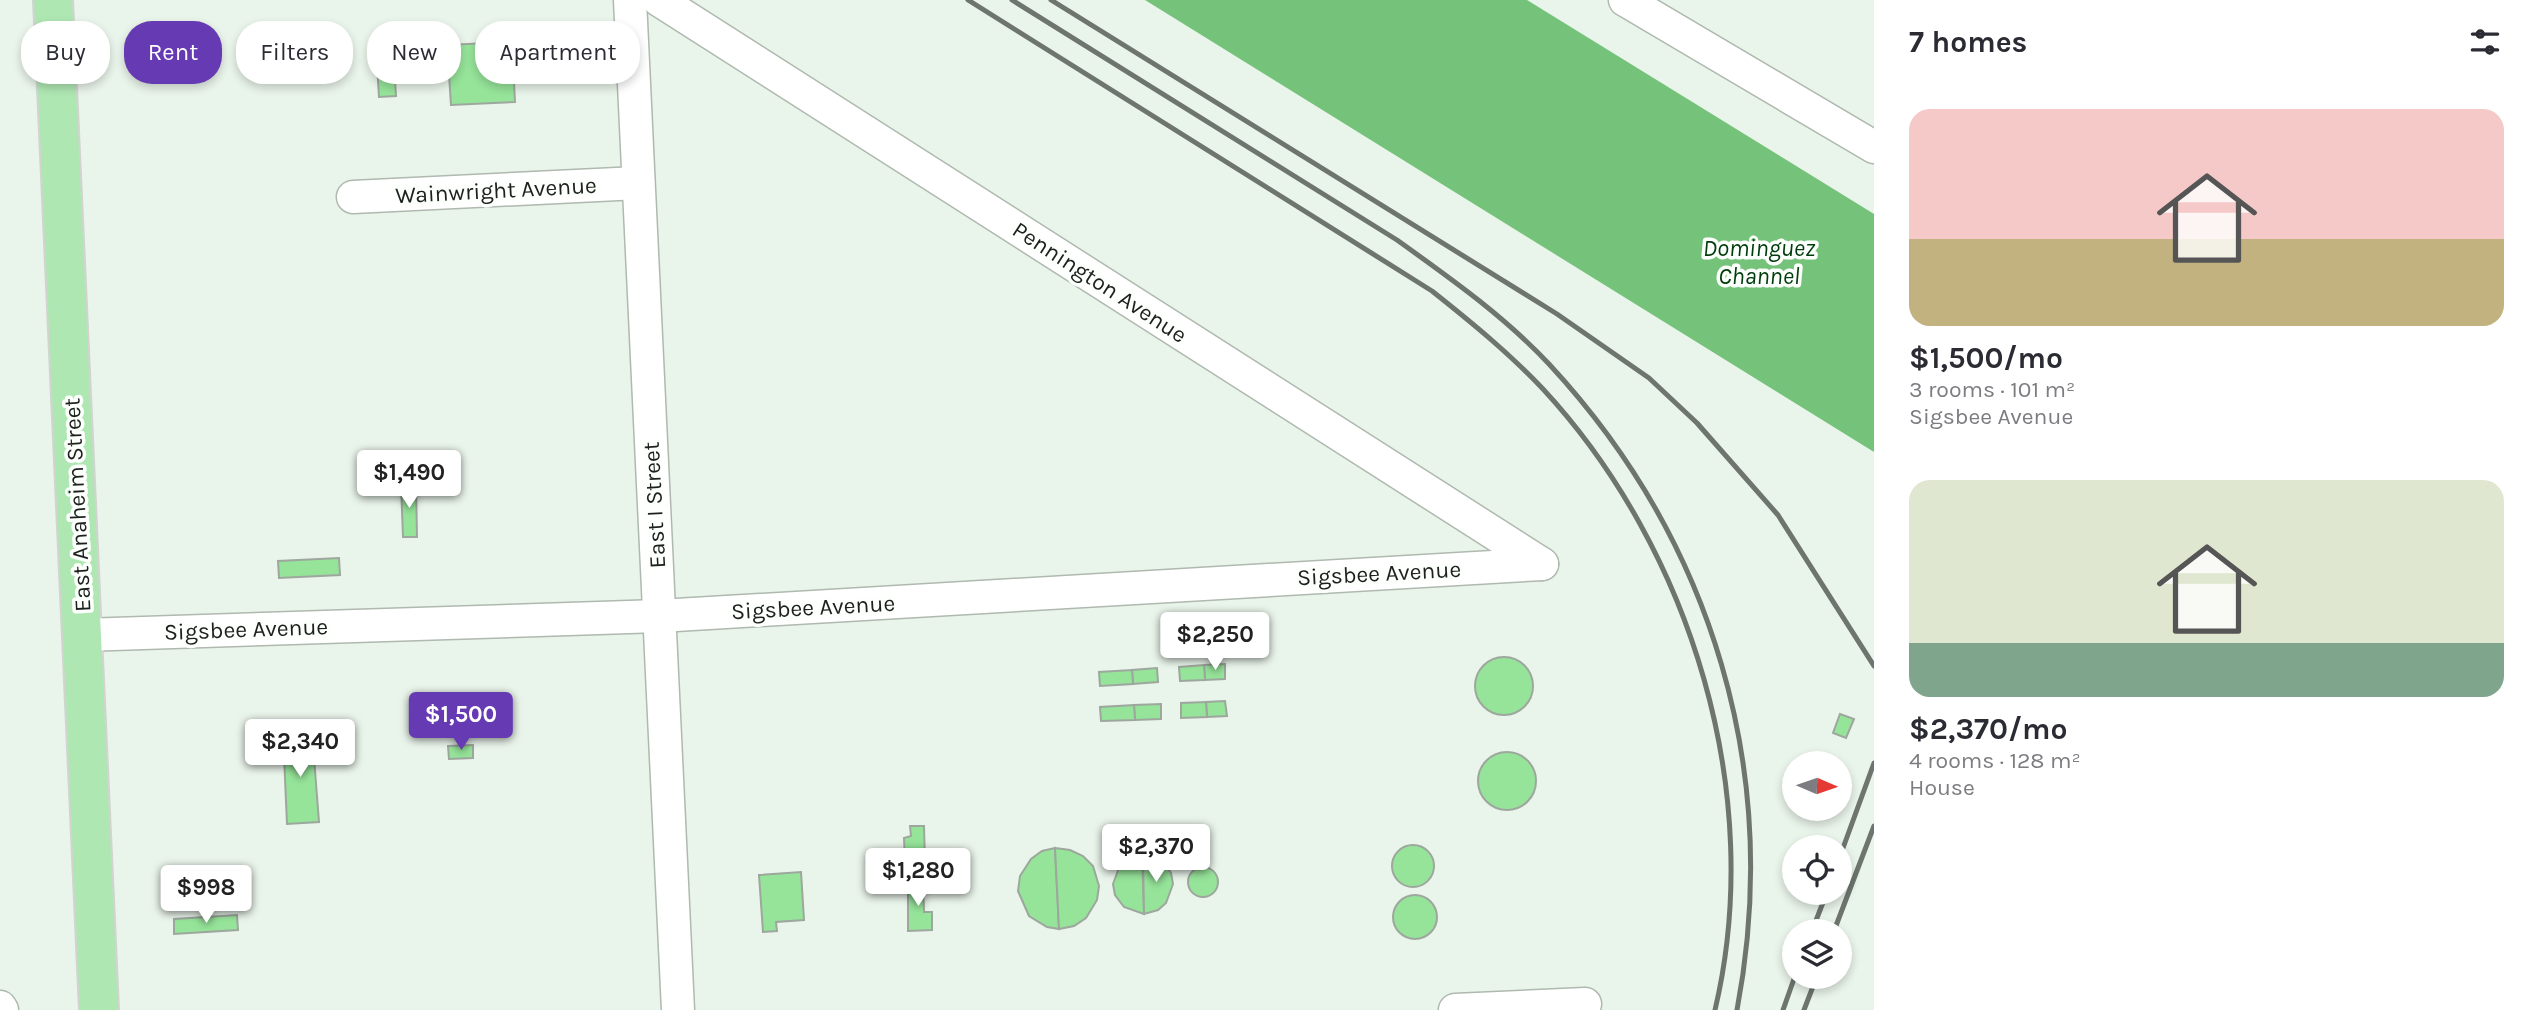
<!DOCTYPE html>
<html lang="en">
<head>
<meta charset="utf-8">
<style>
  :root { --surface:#fff; --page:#f2f2f3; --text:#2b2b33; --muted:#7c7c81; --accent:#663ab2 }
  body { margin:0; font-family:Karla,sans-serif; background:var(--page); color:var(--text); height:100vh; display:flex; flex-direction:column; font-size:26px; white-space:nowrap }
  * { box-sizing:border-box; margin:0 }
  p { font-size:23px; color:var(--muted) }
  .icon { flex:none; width:38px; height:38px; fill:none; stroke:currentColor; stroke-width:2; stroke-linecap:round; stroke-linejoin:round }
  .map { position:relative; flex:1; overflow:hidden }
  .sheet { display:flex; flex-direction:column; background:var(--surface); width:665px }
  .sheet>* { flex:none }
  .top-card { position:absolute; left:21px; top:21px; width:665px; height:63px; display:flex; gap:14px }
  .needle { width:46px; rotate:92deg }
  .tools { position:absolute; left:1782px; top:751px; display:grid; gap:14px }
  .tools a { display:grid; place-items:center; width:70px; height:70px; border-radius:50%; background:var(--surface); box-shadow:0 4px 10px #0003; font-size:35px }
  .price { position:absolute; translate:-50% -60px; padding:0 16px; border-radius:7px; background:#fff; color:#222; font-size:23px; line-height:46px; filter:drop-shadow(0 2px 4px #0008) }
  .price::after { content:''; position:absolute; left:50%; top:42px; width:21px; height:16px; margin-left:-10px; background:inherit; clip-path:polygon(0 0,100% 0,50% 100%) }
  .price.current { background:var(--accent); color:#fff }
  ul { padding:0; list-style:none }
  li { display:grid; align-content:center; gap:14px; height:371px; padding:0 35px }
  li span { display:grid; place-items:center; height:217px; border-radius:21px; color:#555 }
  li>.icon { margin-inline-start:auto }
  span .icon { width:126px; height:126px; fill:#fffc; stroke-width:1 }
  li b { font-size:30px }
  h2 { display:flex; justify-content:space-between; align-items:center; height:84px; padding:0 35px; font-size:30px }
  .pill { padding:0 24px; border-radius:28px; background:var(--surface); box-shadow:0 4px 10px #0003; font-size:24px; line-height:63px }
  .pill.current { background:var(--accent); color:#fff }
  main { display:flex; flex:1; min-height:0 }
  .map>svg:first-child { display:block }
</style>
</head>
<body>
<main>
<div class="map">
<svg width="1874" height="1010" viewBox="0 0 1874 1010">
  <rect width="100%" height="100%" fill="#e9f4ea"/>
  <!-- water -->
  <path fill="#75c27a" d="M1145,0H1527L1874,214V452Z"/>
  <!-- building -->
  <g fill="#96e49a" stroke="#9da79d" stroke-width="2">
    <path d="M512,42L515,102L451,105L447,45Z"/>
    <path d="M393,46L396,96L379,97L376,48Z"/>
    <path d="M401,484H416L417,537H403Z"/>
    <path d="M339,558L340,575L279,578L278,561Z"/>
    <circle cx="1504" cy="686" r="29"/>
    <path d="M1225,664V679L1205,680L1204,665Z"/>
    <path d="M1204,665L1205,680L1180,681L1179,667Z"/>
    <path d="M1157,668L1158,682L1133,684L1132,670Z"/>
    <path d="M1132,670L1133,684L1100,686L1099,672Z"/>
    <path d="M1225,701L1227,716L1207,717L1206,702Z"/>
    <path d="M1206,702L1207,717L1181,718V703Z"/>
    <path d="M1161,704V719L1135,720L1134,705Z"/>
    <path d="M1134,705L1135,720L1101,721L1100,707Z"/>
    <path d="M1840,714L1854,719L1846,738L1833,733Z"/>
    <path d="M312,732L319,822L287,824L283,733Z"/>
    <path d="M473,745V758L449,759L448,746Z"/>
    <circle cx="1507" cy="781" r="29"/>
    <path d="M910,826H924L925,862L905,863L904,838L911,836Z"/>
    <circle cx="1413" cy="866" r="21"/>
    <path d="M1055,848L1059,929L1047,927L1029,916L1018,891L1020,876L1031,859L1042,851Z"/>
    <path d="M1055,848L1070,850L1083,856L1093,866L1099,886L1097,900L1086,918L1074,926L1059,929Z"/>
    <path d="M1142,854L1144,914L1124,907L1115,895L1113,884L1120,865L1128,858Z"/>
    <path d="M1143,854L1162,861L1171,873L1173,884L1166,903L1158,910L1144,914Z"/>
    <circle cx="1203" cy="882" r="15"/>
    <path d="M801,872L804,920L776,922L777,931L763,932L759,875Z"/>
    <path d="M908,881H923L924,912H932V930L908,931Z"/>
    <circle cx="1415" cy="917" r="22"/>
    <path d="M237,915L238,930L174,934V919Z"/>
  </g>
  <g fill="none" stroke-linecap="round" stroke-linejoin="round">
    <!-- minor casing -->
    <g stroke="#afb9af" stroke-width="35">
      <g id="minor">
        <path d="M630,0L678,1010"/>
        <path d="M659,0L1542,564"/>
        <path d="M1625,0L1874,147"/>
        <path d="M353,197L638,183"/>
        <path d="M83,635L659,616L1542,564"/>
        <path d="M0,1007L2,1010"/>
        <path d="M1455,1010L1585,1004"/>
      </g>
    </g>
    <!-- major casing -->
    <g stroke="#d2d3d2" stroke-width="42">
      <path id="major" d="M53,0L99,1010"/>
    </g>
    <!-- minor -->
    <use href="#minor" stroke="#fff" stroke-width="32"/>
    <!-- major -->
    <use href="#major" stroke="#afe7b3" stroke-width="38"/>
    <!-- rail -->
    <g stroke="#6e756f" stroke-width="5">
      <path d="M968,0L1432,291C1471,322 1509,353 1543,389C1692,550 1766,795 1715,1010"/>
      <path d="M1012,0L1397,240C1450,278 1504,316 1549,364C1713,541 1782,772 1737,1010"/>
      <path d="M1051,0L1557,314L1649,378L1697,423L1778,515L1874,666"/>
      <path d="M1839,859L1874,763"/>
      <path d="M1812,931L1827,892"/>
      <path d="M1834,931L1874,826"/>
      <path d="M1783,1010L1795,976"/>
      <path d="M1804,1010L1817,976"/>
    </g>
  </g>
  <g text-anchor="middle" stroke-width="7" stroke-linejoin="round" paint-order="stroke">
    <!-- street labels -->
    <g font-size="23" fill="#1d211d" stroke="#fcfffc">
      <text transform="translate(496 190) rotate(-3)" y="8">Wainwright Avenue</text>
      <text transform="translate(1100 282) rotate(33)" y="8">Pennington Avenue</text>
      <text transform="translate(77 505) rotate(-93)" y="8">East Anaheim Street</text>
      <text transform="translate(654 505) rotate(-93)" y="8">East I Street</text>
      <text transform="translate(1379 573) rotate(-3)" y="8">Sigsbee Avenue</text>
      <text transform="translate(813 607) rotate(-3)" y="8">Sigsbee Avenue</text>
      <text transform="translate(246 629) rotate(-2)" y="8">Sigsbee Avenue</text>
    </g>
    <!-- water labels -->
    <g font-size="24" font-style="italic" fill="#013c0c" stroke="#fcfffc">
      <text x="1759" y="256">Dominguez<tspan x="1759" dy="28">Channel</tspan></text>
    </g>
  </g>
</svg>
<div class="tools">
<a><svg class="needle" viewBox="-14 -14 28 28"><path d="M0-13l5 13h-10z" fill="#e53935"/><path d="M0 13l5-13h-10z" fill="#7c7c81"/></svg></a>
<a><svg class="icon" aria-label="locate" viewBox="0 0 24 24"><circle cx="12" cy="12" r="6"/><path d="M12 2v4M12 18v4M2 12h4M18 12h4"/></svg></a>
<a><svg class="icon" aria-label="layers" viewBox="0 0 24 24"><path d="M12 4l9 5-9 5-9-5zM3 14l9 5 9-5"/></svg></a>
</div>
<b class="price" style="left:409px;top:510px">$1,490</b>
<b class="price" style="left:1215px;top:672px">$2,250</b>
<b class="price current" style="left:461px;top:752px">$1,500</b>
<b class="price" style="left:300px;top:779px">$2,340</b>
<b class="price" style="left:1156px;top:884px">$2,370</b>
<b class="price" style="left:918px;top:908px">$1,280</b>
<b class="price" style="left:206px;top:925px">$998</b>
<div class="top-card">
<a class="pill">Buy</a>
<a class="pill current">Rent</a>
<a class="pill">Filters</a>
<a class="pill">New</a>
<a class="pill">Apartment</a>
</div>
</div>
<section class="sheet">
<h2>7 homes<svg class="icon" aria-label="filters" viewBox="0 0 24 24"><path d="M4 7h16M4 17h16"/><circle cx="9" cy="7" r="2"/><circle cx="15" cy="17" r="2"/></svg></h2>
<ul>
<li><span style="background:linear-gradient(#f6c9c9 60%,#c2b280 0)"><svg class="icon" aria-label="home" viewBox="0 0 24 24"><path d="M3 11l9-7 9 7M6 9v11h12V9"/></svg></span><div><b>$1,500/mo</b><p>3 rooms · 101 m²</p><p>Sigsbee Avenue</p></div></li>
<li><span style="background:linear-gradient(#dfe7d0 75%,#7fa58c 0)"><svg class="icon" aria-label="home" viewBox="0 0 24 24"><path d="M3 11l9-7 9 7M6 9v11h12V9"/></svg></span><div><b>$2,370/mo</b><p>4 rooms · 128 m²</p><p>House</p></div></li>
</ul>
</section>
</main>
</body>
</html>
